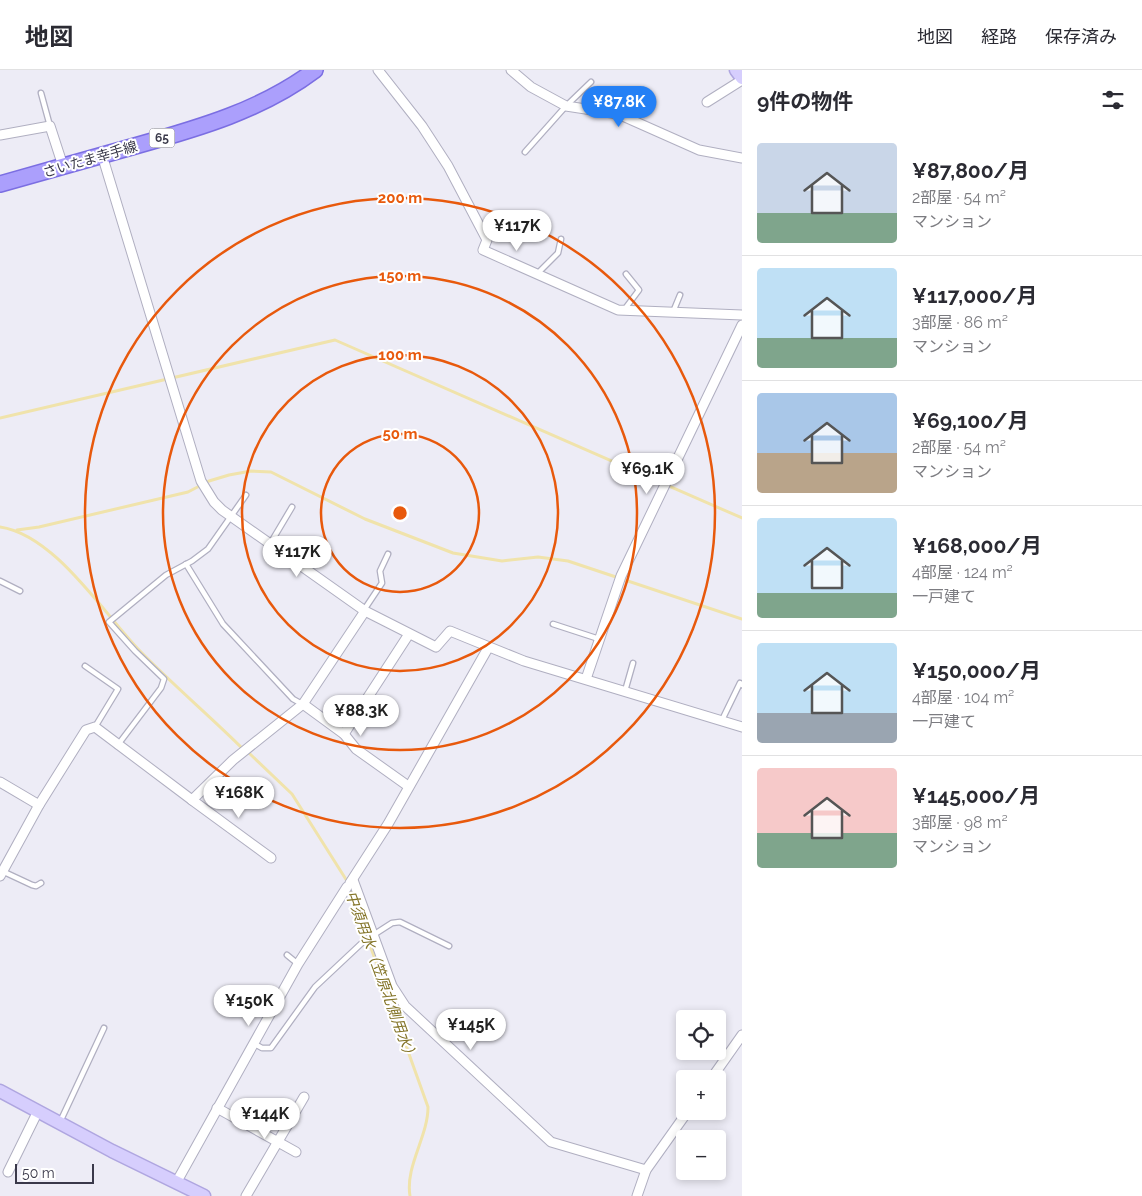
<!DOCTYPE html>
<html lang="ja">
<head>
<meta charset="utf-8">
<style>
  :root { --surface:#fff; --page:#f2f2f3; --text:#2b2b33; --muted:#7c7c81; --line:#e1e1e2; --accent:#2480f5 }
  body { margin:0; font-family:Raleway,"Noto Sans JP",sans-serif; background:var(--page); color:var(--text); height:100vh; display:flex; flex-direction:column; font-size:19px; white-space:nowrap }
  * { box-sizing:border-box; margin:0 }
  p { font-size:16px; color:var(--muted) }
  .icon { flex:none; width:28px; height:28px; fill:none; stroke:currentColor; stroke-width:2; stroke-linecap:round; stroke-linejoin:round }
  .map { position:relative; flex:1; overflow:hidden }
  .panel { display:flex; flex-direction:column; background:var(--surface); width:400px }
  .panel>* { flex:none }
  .tools { position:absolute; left:676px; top:940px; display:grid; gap:10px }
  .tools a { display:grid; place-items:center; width:50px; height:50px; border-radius:5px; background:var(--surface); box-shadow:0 2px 8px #0003; font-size:25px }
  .scale { position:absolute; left:15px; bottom:12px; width:79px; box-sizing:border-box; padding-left:5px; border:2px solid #3a394a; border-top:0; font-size:14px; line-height:18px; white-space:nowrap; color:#3a394a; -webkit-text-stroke:4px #fff; paint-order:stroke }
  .price { position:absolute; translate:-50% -42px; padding:0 11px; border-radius:18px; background:#fff; color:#222; font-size:16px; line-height:32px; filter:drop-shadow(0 1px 2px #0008) }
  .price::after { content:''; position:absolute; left:50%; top:30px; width:15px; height:11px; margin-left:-8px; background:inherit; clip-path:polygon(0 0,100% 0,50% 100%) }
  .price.active { background:var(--accent); color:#fff }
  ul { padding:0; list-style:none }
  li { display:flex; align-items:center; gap:15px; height:125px; padding:0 15px }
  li+li { border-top:1px solid var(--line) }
  li span { display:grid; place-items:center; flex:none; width:140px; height:100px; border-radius:5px; color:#555 }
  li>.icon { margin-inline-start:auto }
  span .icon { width:60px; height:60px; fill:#fffc; stroke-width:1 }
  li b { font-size:21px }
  h2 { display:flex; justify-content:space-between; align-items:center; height:60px; padding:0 15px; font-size:21px }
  header { display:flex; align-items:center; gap:30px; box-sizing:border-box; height:70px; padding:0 25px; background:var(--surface); border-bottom:1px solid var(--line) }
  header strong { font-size:24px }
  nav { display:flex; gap:28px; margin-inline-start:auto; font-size:18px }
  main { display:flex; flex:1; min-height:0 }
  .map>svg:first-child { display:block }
</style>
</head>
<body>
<header>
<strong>地図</strong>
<nav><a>地図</a><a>経路</a><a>保存済み</a></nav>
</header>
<main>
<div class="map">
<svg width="742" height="1126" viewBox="0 0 742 1126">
  <rect width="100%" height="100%" fill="#edecf6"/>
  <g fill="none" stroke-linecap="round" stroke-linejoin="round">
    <!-- stream -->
    <g stroke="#f0e3ab" stroke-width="3">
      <path d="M0,348L335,270L742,448"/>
      <path d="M0,457C55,465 103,543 140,581C173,615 210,646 243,679"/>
      <path d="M17,460L39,457L188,422L209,411L229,405L251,401L271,402L365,449L453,483L502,491L538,487L568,491L742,549"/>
      <path d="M250,684L292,724L347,811L428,1037C428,1067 405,1096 410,1126"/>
    </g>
    <!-- lane casing -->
    <g stroke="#b0afc1" stroke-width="7">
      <g id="lane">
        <path d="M41,23L50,56"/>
        <path d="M525,82L566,36L591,12"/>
        <path d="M537,204L558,183L561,169"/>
        <path d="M624,240L639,220L626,204"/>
        <path d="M673,242L680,225"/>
        <path d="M270,474L292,437"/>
        <path d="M186,494L223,554L293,629L302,634"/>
        <path d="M0,511L20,521"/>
        <path d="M364,540L382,513L380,501L388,484"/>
        <path d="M553,554L599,569"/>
        <path d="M85,596L118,619L95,657"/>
        <path d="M625,621L633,593"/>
        <path d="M722,650L740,613L742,615"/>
        <path d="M117,676L161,618L164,609L135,581L109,552L166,505L192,491L208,479L246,425"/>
        <path d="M2,801L32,815L36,816L41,813"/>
        <path d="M287,885L298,894"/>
        <path d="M253,973L262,978H271L315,917L364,871L392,853L400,852L449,876"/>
        <path d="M60,1052L104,958"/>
      </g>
    </g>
    <!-- street casing -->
    <g stroke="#b0afc1" stroke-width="11">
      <g id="street">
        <path d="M378,0L422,56L448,96L487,170L483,180L618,240L742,245"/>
        <path d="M511,0L531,17L566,36L618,44L699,80L742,88"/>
        <path d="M707,32L742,10"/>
        <path d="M0,65L50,56L63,96"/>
        <path d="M102,85L201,411L214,432L222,440L365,541L436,577L450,561L524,591L742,657"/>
        <path d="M586,609L621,506L742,255"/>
        <path d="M303,634L344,664L356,679L408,716"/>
        <path d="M344,664L409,564"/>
        <path d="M0,712L39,735"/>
        <path d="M192,730L271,788"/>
        <path d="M0,806L39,735L86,660L95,657L192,730L233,690L303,634L365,541"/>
        <path d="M353,810L392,916L405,936L551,1072L646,1100"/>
        <path d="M350,813L388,754L488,578"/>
        <path d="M711,1009L742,965"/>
        <path d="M217,1038L296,1082"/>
        <path d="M8,1102L38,1041"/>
        <path d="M176,1113L298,894L347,817"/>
        <path d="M246,1126L304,1027"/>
        <path d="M637,1126L646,1100L688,1041"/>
      </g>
    </g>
    <!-- secondary casing -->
    <g stroke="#afa6e0" stroke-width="15">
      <g id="secondary">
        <path d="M736,0L742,8"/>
        <path d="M0,1021L112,1081L204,1126"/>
      </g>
    </g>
    <!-- primary casing -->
    <g stroke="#7b6ee2" stroke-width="18">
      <path id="primary" d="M0,114C45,101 90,89 135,76C199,58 262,40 315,0"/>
    </g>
    <!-- lane -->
    <use href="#lane" stroke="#fff" stroke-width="4.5"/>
    <!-- street -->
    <use href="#street" stroke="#fff" stroke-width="9"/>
    <!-- secondary -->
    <use href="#secondary" stroke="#d6cefd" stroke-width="12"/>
    <!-- primary -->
    <use href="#primary" stroke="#ab9ffc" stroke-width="15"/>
  </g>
  <!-- distance rings -->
  <g fill="none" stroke="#e8590c" stroke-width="2.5">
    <circle cx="400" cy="443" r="79"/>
    <circle cx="400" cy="443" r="158"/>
    <circle cx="400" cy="443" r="237"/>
    <circle cx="400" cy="443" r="315"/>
  </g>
  <g text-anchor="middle" stroke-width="4" stroke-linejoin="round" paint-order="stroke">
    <!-- shield labels -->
    <rect fill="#fff" stroke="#757480" stroke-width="1" x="149.5" y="58.5" width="25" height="19" rx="4"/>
    <g font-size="12" font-weight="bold" fill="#3a394a">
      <text x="162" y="72">65</text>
    </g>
    <!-- street labels -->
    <g font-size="14" fill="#3a394a" stroke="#fff">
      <text transform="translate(90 89) rotate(-16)" y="5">さいたま幸手線</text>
    </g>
    <!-- water labels -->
    <g font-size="15" font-style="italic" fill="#847529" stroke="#fff">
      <text transform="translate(381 906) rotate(70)" y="5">中須用水（笠原北側用水）</text>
    </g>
  </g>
  <circle cx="400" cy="443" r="8" fill="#e8590c" stroke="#fff" stroke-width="2.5"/>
  <g font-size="15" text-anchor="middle" font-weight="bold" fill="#e8590c" stroke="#fff" stroke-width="4" stroke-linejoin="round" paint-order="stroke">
    <text x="400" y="133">200 m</text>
    <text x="400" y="211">150 m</text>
    <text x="400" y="290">100 m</text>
    <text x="400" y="369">50 m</text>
  </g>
</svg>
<div class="tools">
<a><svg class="icon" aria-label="locate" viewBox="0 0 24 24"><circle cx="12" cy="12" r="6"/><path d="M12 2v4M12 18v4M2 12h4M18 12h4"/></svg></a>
<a>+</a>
<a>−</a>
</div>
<div class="scale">50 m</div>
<b class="price active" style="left:619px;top:58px">¥87.8K</b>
<b class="price" style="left:517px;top:182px">¥117K</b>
<b class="price" style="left:647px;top:425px">¥69.1K</b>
<b class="price" style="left:297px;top:508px">¥117K</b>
<b class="price" style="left:361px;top:667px">¥88.3K</b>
<b class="price" style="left:239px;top:749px">¥168K</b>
<b class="price" style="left:249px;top:957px">¥150K</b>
<b class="price" style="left:471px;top:981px">¥145K</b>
<b class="price" style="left:265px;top:1070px">¥144K</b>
</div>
<section class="panel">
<h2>9件の物件<svg class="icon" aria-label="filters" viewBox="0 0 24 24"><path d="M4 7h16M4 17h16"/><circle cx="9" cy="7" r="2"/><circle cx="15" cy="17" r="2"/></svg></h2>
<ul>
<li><span style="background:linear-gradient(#c9d6e8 70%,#7fa58c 0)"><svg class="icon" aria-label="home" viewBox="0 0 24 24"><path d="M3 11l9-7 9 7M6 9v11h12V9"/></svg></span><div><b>¥87,800/月</b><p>2部屋 · 54 m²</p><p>マンション</p></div></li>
<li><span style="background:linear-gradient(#bfe0f5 70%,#7fa58c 0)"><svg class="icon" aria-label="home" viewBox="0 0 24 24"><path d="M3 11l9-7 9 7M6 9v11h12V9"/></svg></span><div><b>¥117,000/月</b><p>3部屋 · 86 m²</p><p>マンション</p></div></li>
<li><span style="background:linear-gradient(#a9c7e8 60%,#b9a48a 0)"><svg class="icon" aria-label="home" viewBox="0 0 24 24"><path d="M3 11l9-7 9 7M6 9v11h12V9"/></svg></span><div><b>¥69,100/月</b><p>2部屋 · 54 m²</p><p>マンション</p></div></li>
<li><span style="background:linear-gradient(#bfe0f5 75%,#7fa58c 0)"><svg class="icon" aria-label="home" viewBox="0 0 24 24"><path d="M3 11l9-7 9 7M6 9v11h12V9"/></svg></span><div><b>¥168,000/月</b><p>4部屋 · 124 m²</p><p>一戸建て</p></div></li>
<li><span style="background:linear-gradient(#bfe0f5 70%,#9aa5b1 0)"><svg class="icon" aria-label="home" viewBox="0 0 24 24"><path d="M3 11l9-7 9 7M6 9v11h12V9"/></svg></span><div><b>¥150,000/月</b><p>4部屋 · 104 m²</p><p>一戸建て</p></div></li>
<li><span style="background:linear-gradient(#f6c9c9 65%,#7fa58c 0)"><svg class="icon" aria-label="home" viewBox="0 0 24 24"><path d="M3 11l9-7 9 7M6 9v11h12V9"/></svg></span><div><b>¥145,000/月</b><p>3部屋 · 98 m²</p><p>マンション</p></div></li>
</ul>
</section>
</main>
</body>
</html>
